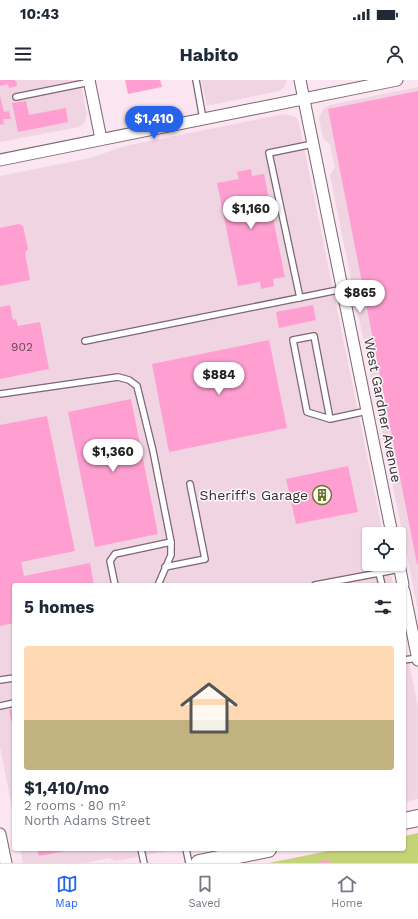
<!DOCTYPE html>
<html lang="en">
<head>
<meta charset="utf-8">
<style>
  :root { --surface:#fff; --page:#f6f6f7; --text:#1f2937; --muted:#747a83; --line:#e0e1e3; --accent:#2563eb }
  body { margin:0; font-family:"Work Sans",sans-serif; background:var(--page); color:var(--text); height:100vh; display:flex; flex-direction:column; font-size:15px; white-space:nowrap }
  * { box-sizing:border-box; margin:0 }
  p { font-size:13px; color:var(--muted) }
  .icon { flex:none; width:22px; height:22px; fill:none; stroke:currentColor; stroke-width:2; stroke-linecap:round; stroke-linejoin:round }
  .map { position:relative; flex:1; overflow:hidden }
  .panel { position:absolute; left:12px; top:503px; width:394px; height:268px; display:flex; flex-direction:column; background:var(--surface); border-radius:4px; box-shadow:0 1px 3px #0004 }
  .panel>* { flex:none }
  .buttons { position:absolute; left:362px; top:447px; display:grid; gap:8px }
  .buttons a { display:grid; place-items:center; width:44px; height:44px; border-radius:4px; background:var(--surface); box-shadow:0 1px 3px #0004; font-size:20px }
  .price { position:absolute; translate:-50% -34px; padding:0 9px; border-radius:14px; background:#fff; color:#222; font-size:13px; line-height:26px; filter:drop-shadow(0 1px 2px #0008) }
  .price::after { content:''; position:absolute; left:50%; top:24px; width:12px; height:9px; margin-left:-6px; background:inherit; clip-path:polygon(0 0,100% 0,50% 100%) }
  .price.active { background:var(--accent); color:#fff }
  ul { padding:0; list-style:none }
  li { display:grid; align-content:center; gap:8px; height:212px; padding:0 12px }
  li+li { border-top:1px solid var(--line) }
  li span { display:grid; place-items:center; height:124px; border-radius:4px; color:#555 }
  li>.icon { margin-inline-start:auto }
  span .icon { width:72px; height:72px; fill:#fffc; stroke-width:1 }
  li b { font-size:17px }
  h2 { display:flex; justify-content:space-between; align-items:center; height:48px; padding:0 12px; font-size:17px }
  .status { display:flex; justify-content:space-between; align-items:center; height:28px; padding:0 20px; background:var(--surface); direction:ltr }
  .status svg { height:11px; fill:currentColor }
  header { display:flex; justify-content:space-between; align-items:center; height:52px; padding:0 12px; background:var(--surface); font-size:18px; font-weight:700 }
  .dock { display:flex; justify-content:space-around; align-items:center; height:56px; border-top:1px solid var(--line); background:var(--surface); font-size:11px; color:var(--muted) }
  .dock a { display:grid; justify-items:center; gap:2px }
  .dock .active { color:var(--accent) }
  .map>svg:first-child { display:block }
</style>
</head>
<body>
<div class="status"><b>10:43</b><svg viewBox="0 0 49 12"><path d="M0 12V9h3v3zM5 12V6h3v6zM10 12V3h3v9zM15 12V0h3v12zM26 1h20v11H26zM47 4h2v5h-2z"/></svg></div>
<header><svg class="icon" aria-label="menu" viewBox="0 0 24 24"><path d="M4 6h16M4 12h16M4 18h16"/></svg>Habito<svg class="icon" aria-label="person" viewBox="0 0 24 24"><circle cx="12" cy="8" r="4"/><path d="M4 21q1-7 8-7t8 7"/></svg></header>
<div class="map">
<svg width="418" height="783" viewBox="0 0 418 783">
  <rect width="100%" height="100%" fill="#fbe5f0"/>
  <!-- built -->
  <g fill="#f0d4e2">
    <path d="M0,0H80L87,35L85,42L79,47L0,62Z"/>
    <path d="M201,0H287L284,8L279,11L207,26Z"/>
    <path d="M418,7V530L330,95L335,87L330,64L323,59L319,38L324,28L330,25Z"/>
    <path d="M284,34L296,37L299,43L383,454H369V484H389L393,505H14V737L0,667V96L90,78L125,66Z"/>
    <path d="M404,558L418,626V719L404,722Z"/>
    <path d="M20,769H176L116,781L108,778L84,783H23Z"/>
  </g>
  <!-- green -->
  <path fill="#c5d377" d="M418,753V783H269L338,769H404V756Z"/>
  <!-- building -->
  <g fill="#ff9fd1">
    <path d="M0,0H14L16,1L17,6L9,8L8,4L0,6Z"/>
    <path d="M125,0H160L162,7L128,14Z"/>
    <path d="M418,11V484H417L328,29Z"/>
    <path d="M0,16L4,32L9,31L11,39H3L4,44L0,45Z"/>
    <path d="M26,21L29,35L66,28L68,42L18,52L12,23Z"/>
    <path d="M251,89L252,96L264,94L285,197L273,199L274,206L261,209L260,202L238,206L217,103L239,99L237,92Z"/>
    <path d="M19,144L23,146L28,169L25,173L30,200L0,206V148Z"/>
    <path d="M10,225L13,240L16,239L18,246L40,242L49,289L0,299V227Z"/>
    <path d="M313,225L316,240L279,248L276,232Z"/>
    <path d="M269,260L287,348L169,372L152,284Z"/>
    <path d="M131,319L158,454L95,467L68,332Z"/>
    <path d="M47,336L75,471L21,482L24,496L90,483L94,505H14V543L0,546V345Z"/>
    <path d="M348,386L358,432L296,444L286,399Z"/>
    <path d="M14,629V650H13L9,630Z"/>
    <path d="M37,769H70V770L39,776Z"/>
    <path d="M329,780V783H319V782Z"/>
  </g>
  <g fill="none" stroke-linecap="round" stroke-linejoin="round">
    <!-- lane casing -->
    <g stroke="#7a6770" stroke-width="8">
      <g id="lane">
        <path d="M196,0L203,39"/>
        <path d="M16,17L90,2"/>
        <path d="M300,218L269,73L313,64"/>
        <path d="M85,261L343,209"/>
        <path d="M0,314L118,297L129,300L137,306L153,371L171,462V475L158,505"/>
        <path d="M330,339L307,332L293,260L314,256L330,339L367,331"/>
        <path d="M165,487L205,479L190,404"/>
        <path d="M379,493L382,505"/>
        <path d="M115,505L110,481L115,474L171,462"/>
        <path d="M315,505L400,489"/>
        <path d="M404,580L418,578"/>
        <path d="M0,600L14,598"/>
        <path d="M0,626L14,623"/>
        <path d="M141,769L144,783"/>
        <path d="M186,769L189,783"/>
      </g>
    </g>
    <!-- street casing -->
    <g stroke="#7a6770" stroke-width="13">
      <g id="street">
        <path d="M89,0L101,59"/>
        <path d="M300,0L392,454"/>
        <path d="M0,80L397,0"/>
        <path d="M399,484L403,505"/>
        <path d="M404,511L418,580"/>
        <path d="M0,754L6,783"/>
      </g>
    </g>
    <!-- secondary casing -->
    <g stroke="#7a6770" stroke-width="18">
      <g id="secondary">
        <path d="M404,741L418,738"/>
        <path d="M199,783L268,769"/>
      </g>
    </g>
    <!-- lane -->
    <use href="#lane" stroke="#fff" stroke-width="5.5"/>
    <!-- street -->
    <use href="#street" stroke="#fff" stroke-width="11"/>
    <!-- secondary -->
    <use href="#secondary" stroke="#fff" stroke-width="16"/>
  </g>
  <!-- icons -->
  <defs>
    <g id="building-ring" transform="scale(1)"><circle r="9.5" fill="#fdf8fa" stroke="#6e7823" stroke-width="1.5"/><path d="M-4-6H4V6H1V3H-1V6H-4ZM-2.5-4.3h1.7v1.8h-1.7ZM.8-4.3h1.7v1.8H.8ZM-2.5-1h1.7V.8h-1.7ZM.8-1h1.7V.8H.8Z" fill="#6e7823"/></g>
  </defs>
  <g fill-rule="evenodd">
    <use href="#building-ring" x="322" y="415"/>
  </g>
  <g text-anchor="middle" stroke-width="3" stroke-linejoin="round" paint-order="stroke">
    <!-- number labels -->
    <g font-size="12" fill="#694b5a">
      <text x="22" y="271">902</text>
    </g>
    <!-- street labels -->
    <g font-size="14" fill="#372f33" stroke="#fdf8fa">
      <text transform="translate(383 330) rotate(79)" y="5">West Gardner Avenue</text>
    </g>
    <!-- poi labels -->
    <g font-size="14" fill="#372f33" stroke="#fdf8fa" text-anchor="end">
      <text x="308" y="420">Sheriff's Garage</text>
    </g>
  </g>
</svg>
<div class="buttons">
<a><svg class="icon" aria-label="locate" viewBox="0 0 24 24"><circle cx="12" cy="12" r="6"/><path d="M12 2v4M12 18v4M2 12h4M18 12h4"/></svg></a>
</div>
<b class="price active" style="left:154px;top:60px">$1,410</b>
<b class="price" style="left:251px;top:150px">$1,160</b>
<b class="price" style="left:360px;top:234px">$865</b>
<b class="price" style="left:219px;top:316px">$884</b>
<b class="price" style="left:113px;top:393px">$1,360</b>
<section class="panel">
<h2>5 homes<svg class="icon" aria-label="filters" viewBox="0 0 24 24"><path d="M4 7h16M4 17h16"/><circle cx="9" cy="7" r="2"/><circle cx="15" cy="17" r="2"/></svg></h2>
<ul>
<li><span style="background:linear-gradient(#ffd9b3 60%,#c2b280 0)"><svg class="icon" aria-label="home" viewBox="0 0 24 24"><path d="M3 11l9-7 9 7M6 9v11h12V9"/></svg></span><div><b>$1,410/mo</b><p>2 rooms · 80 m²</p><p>North Adams Street</p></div></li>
</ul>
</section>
</div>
<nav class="dock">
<a class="active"><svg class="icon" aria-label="map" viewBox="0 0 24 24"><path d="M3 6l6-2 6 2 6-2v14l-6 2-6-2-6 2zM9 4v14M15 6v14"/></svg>Map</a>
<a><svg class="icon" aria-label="saved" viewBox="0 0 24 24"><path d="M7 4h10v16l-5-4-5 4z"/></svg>Saved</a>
<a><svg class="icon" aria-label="home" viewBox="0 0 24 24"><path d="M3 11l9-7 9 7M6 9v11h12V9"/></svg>Home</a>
</nav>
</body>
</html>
